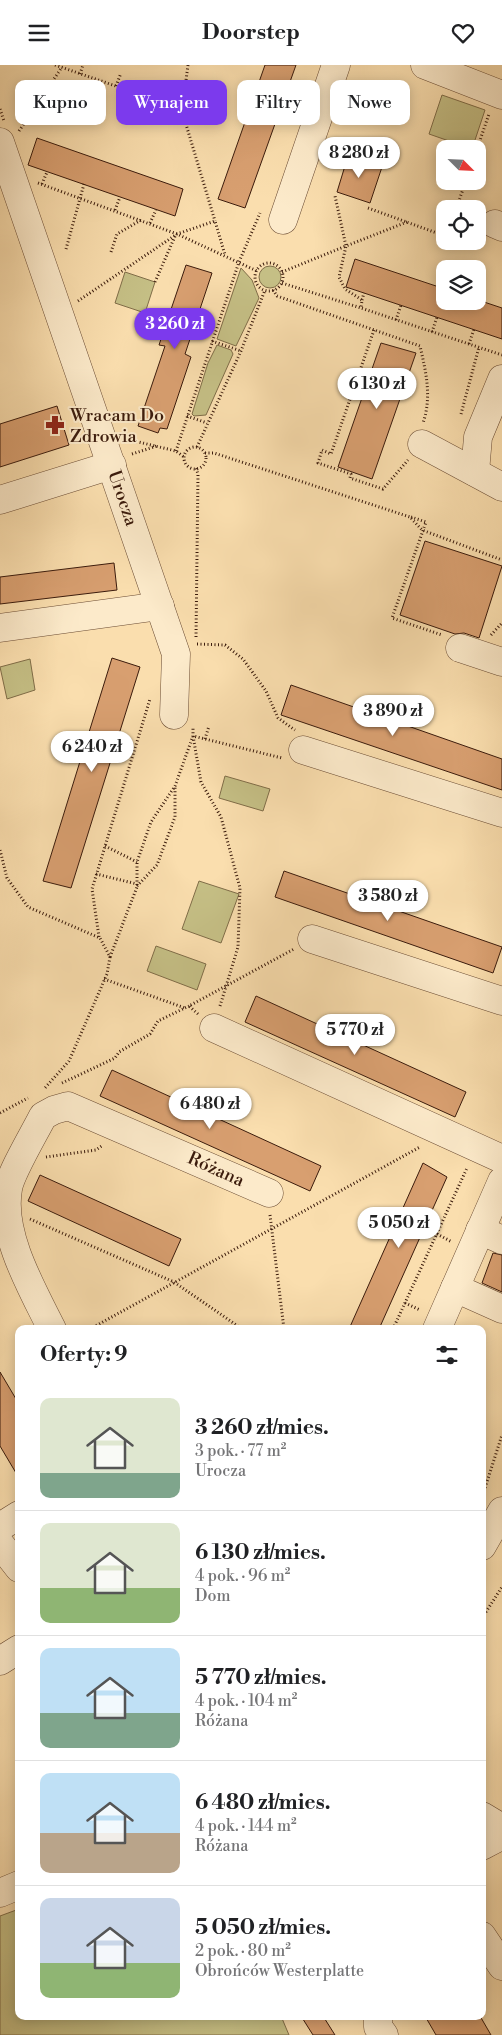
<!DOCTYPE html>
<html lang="pl">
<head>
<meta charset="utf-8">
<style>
  :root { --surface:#fff; --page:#f6f6f6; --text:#202124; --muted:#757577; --line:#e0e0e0; --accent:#7c3aed }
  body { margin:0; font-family:"Libre Bodoni",serif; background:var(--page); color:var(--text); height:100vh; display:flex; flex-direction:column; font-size:19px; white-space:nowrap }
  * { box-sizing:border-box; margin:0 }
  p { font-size:16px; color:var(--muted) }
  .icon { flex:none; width:28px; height:28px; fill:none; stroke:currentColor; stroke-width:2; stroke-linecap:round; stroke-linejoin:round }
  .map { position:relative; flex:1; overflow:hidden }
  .side { position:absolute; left:15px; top:1260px; width:471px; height:695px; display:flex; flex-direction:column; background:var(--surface); border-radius:10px; box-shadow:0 2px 12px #0003 }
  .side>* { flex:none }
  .hud { position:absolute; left:15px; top:15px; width:472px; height:45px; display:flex; gap:10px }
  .needle { width:32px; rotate:114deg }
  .tools { position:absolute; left:436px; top:75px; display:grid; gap:10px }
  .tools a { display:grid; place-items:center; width:50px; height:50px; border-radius:10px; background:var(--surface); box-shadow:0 2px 12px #0003; font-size:25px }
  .price { position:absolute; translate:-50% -42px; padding:0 11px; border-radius:18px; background:#fff; color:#222; font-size:16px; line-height:32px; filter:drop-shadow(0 1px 2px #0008) }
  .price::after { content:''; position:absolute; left:50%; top:30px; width:15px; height:11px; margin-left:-8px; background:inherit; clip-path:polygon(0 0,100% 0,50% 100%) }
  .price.current { background:var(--accent); color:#fff }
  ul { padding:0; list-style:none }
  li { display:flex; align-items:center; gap:15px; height:125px; padding:0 25px }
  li+li { border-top:1px solid var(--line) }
  li span { display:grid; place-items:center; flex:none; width:140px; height:100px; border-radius:10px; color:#555 }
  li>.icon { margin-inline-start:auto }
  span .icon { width:60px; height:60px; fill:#fffc; stroke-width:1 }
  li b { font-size:21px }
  h2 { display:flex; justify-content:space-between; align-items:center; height:60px; padding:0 25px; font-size:21px }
  .tag { padding:0 18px; border-radius:10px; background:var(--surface); box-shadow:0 2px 12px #0003; font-size:18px; line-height:45px }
  .tag.current { background:var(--accent); color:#fff }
  header { display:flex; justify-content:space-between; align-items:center; height:65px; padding:0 25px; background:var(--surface); font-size:22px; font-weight:800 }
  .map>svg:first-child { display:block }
</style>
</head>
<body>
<header><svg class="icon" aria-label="menu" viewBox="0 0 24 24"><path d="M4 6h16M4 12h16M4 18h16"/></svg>Doorstep<svg class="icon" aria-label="heart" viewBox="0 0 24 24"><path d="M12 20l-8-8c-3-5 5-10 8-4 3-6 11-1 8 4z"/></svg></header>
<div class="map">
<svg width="502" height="1970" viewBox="0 0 502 1970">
  <rect width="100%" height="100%" fill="#fadeae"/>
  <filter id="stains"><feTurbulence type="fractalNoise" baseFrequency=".004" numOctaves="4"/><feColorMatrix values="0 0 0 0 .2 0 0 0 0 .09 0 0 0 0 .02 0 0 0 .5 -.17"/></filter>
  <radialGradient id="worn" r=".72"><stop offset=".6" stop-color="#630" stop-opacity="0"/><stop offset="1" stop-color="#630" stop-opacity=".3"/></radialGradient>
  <!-- green -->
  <g fill="#c5bf85" stroke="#806d48">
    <path d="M442,30L485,45L472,84L429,69Z"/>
    <circle cx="270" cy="212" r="11"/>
    <path d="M241,203L252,215L259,233L236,281L217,274Z"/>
    <path d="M125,207L155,217L145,248L115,238Z"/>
    <path d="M217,280L231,285L233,289L206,350L194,351L192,349L208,298Z"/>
    <path d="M30,594L35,625L7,634L0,602Z"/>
    <path d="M225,711L270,724L263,746L219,733Z"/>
    <path d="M199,816L239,829L221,878L182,864Z"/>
    <path d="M156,881L206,899L197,925L147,906Z"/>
    <path d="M19,1844V1951H281L289,1970H0V1851Z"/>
  </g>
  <!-- building -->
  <g fill="#d89f70" stroke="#3b1b0c">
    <path d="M265,0H296L245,143L218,134Z"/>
    <path d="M37,73L183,124L175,151L28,100Z"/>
    <path d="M348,91L382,102L370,138L337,127Z"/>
    <path d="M355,194L445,224V236H481L502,243V274L346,222Z"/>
    <path d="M186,200L212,208L185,289L191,292L167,364L160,363L158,368L138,361L165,281L159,280Z"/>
    <path d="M381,278L416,288L372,414L338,402Z"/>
    <path d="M57,341L69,380L0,402V359Z"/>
    <path d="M425,476L502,501L479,573L464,568L455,569L400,550Z"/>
    <path d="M114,498L117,525L0,539V512Z"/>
    <path d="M112,593L140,602L71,823L43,816Z"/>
    <path d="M291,620L502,694V725L281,650Z"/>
    <path d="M284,806L502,882L493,908L275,832Z"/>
    <path d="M256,931L466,1027L455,1052L245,957Z"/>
    <path d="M112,1005L321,1101L310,1126L100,1031Z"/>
    <path d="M423,1098L447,1112L379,1264H349Z"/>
    <path d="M40,1110L181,1174L169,1201L28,1136Z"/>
    <path d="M493,1188L502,1190V1227L482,1218Z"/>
    <path d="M0,1307L19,1339V1413L0,1381Z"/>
    <path d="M301,1951H323L335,1970H313Z"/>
    <path d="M425,1951H480L491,1970H436Z"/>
  </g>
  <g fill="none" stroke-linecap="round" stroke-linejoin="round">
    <!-- minor casing -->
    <g stroke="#6b4c34" stroke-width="29">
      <g id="minor">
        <path d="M425,0L502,30"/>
        <path d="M0,77L176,589L174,650"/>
        <path d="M283,155L336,0"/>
        <path d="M495,159L502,162"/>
        <path d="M422,379L502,422"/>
        <path d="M475,407L478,372L502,314"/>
        <path d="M0,435L112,400"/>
        <path d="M0,563L160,541"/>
        <path d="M460,583L502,597"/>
        <path d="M303,685L502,748"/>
        <path d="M312,874L502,936"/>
        <path d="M214,963L502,1094"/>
        <path d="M480,1165L502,1175"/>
        <path d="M455,1223L502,1244"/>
        <path d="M52,1264C32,1224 0,1169 8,1124C10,1109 35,1067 43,1051L54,1045L68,1041L269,1128"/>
        <path d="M437,1264L502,1116"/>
        <path d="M0,1462L19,1450"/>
        <path d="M0,1479L19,1503"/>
        <path d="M482,1481L502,1446"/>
        <path d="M0,1596L19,1584"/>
        <path d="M482,1751L502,1763"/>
        <path d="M482,1781L499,1772"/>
        <path d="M0,1828L19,1820"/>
        <path d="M482,1871L502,1901"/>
        <path d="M378,1951V1962L384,1970"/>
      </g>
    </g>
    <!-- path -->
    <g stroke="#3b1b0c" stroke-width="3" stroke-dasharray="1 2.5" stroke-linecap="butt">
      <path d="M55,0L182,44"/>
      <path d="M188,0L182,46L215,156"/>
      <path d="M80,9L83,0"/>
      <path d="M116,21L121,8"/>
      <path d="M0,44L4,56"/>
      <path d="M19,66L62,2"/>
      <path d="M477,84L489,49"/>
      <path d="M38,118L177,169L257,206"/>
      <path d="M42,119L47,107"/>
      <path d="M368,143L445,171"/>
      <path d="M456,144L466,116"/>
      <path d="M115,145L120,132"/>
      <path d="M407,157L346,181L339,212L345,224L362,235L361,243L502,290"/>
      <path d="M150,158L156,145"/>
      <path d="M66,184L84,119"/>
      <path d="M111,187L117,169L141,155"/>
      <circle cx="269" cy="212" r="14"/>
      <path d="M282,207L346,181L335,131"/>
      <path d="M155,217L176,169"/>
      <path d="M282,218L361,243"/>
      <path d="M273,225L277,231L420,281C426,307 432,332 423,358"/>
      <path d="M362,235L364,228"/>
      <path d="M78,236L177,169L215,156L225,190"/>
      <path d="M396,255L401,240"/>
      <path d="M374,265L331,389L322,385L318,398L351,409L350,413L383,424L408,395"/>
      <path d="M432,267L437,252"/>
      <path d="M212,276L241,286"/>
      <path d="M469,279L474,264"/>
      <path d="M461,349L479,282"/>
      <path d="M187,351L207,358"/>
      <path d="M126,374L176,386L184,392"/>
      <path d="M197,382L241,286L265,225"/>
      <circle cx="195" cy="393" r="11"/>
      <path d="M176,386L239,197L260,148"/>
      <path d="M205,388H214L410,452L422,465L502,495"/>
      <path d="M132,389L157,381"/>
      <path d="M411,452L426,457L392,553L442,570"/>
      <path d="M491,570L502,558"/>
      <path d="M196,572L198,409L196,403"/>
      <path d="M197,579L225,580L243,594L266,626L278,653L295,665"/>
      <path d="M205,674L209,661"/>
      <path d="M105,781L137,797"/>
      <path d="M0,785L7,813L28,842L100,873L110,892L107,909L69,996L44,1024"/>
      <path d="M96,809L137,819"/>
      <path d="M137,821L157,800L175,752V721"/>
      <path d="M99,872L92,824L150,634"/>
      <path d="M110,892L137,822V797L151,757L175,721L193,671V663"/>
      <path d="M104,914L185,943"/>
      <path d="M220,941L238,882L240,823L221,752L201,717L193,671L282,693"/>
      <path d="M198,949L189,941L294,884"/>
      <path d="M62,1018L115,993L119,987L150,969L158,956L189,941"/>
      <path d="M0,1048L28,1033"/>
      <path d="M46,1092L96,1085L103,1080"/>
      <path d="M270,1150L284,1264"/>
      <path d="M30,1154L174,1217L242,1264"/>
      <path d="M437,1169L452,1177"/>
      <path d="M405,1238L420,1245"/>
      <path d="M90,1264L420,1082"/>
      <path d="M393,1264L467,1103"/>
      <path d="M484,1426L502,1370"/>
      <path d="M482,1553L502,1522"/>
    </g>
    <!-- minor -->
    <use href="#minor" stroke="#fceaca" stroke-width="28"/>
  </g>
  <!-- icons -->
  <defs>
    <g id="pharmacy-bare" transform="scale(1.5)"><path d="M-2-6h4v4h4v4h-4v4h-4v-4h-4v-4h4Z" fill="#8f2418" stroke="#fceaca" stroke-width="2.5" paint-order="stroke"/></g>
  </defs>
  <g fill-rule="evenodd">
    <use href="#pharmacy-bare" x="55" y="360"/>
  </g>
  <g text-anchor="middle" stroke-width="4" stroke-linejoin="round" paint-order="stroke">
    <!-- poi labels -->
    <g font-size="18" fill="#3b1b0c" stroke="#fceaca" text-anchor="start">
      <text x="70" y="356">Wracam Do<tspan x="70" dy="21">Zdrowia</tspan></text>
    </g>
    <!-- street labels -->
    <g font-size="18" fill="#3b1b0c" stroke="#fceaca">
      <text transform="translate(123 433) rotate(71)" y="6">Urocza</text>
      <text transform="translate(216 1104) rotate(24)" y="6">Różana</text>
    </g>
  </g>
  <rect width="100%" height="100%" filter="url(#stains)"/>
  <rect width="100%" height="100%" fill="url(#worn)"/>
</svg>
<div class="tools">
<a><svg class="needle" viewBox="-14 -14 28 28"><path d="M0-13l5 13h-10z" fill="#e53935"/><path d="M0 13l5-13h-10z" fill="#757577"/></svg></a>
<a><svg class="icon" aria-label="locate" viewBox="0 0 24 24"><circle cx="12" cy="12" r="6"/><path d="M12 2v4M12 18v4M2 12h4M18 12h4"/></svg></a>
<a><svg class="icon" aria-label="layers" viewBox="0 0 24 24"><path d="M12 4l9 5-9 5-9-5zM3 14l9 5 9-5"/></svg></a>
</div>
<b class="price" style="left:359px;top:114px">8 280 zł</b>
<b class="price current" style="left:175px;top:285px">3 260 zł</b>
<b class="price" style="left:377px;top:345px">6 130 zł</b>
<b class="price" style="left:393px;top:672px">3 890 zł</b>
<b class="price" style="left:92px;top:708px">6 240 zł</b>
<b class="price" style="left:388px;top:857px">3 580 zł</b>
<b class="price" style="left:355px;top:991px">5 770 zł</b>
<b class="price" style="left:210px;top:1065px">6 480 zł</b>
<b class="price" style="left:399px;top:1184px">5 050 zł</b>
<div class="hud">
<a class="tag">Kupno</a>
<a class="tag current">Wynajem</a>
<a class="tag">Filtry</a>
<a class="tag">Nowe</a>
</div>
<section class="side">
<h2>Oferty: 9<svg class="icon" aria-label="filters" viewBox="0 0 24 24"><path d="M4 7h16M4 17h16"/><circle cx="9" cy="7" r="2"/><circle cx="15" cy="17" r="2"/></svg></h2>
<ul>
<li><span style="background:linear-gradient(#dfe7d0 75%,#7fa58c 0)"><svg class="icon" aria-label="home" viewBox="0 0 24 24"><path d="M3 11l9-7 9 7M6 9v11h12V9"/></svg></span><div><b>3 260 zł/mies.</b><p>3 pok. · 77 m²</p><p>Urocza</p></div></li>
<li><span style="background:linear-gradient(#dfe7d0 65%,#8fb573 0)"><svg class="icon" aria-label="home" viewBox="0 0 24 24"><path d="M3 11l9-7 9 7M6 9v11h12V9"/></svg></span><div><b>6 130 zł/mies.</b><p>4 pok. · 96 m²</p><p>Dom</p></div></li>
<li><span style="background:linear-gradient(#bfe0f5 65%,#7fa58c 0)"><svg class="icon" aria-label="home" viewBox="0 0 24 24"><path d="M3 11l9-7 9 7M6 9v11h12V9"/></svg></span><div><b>5 770 zł/mies.</b><p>4 pok. · 104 m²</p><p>Różana</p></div></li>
<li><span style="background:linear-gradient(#bfe0f5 60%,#b9a48a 0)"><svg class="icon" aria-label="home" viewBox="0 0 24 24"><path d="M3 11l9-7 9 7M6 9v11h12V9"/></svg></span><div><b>6 480 zł/mies.</b><p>4 pok. · 144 m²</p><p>Różana</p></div></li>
<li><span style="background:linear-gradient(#c9d6e8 65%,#8fb573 0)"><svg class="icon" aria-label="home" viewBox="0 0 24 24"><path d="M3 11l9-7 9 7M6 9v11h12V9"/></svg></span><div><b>5 050 zł/mies.</b><p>2 pok. · 80 m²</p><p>Obrońców Westerplatte</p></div></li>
</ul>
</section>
</div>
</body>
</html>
